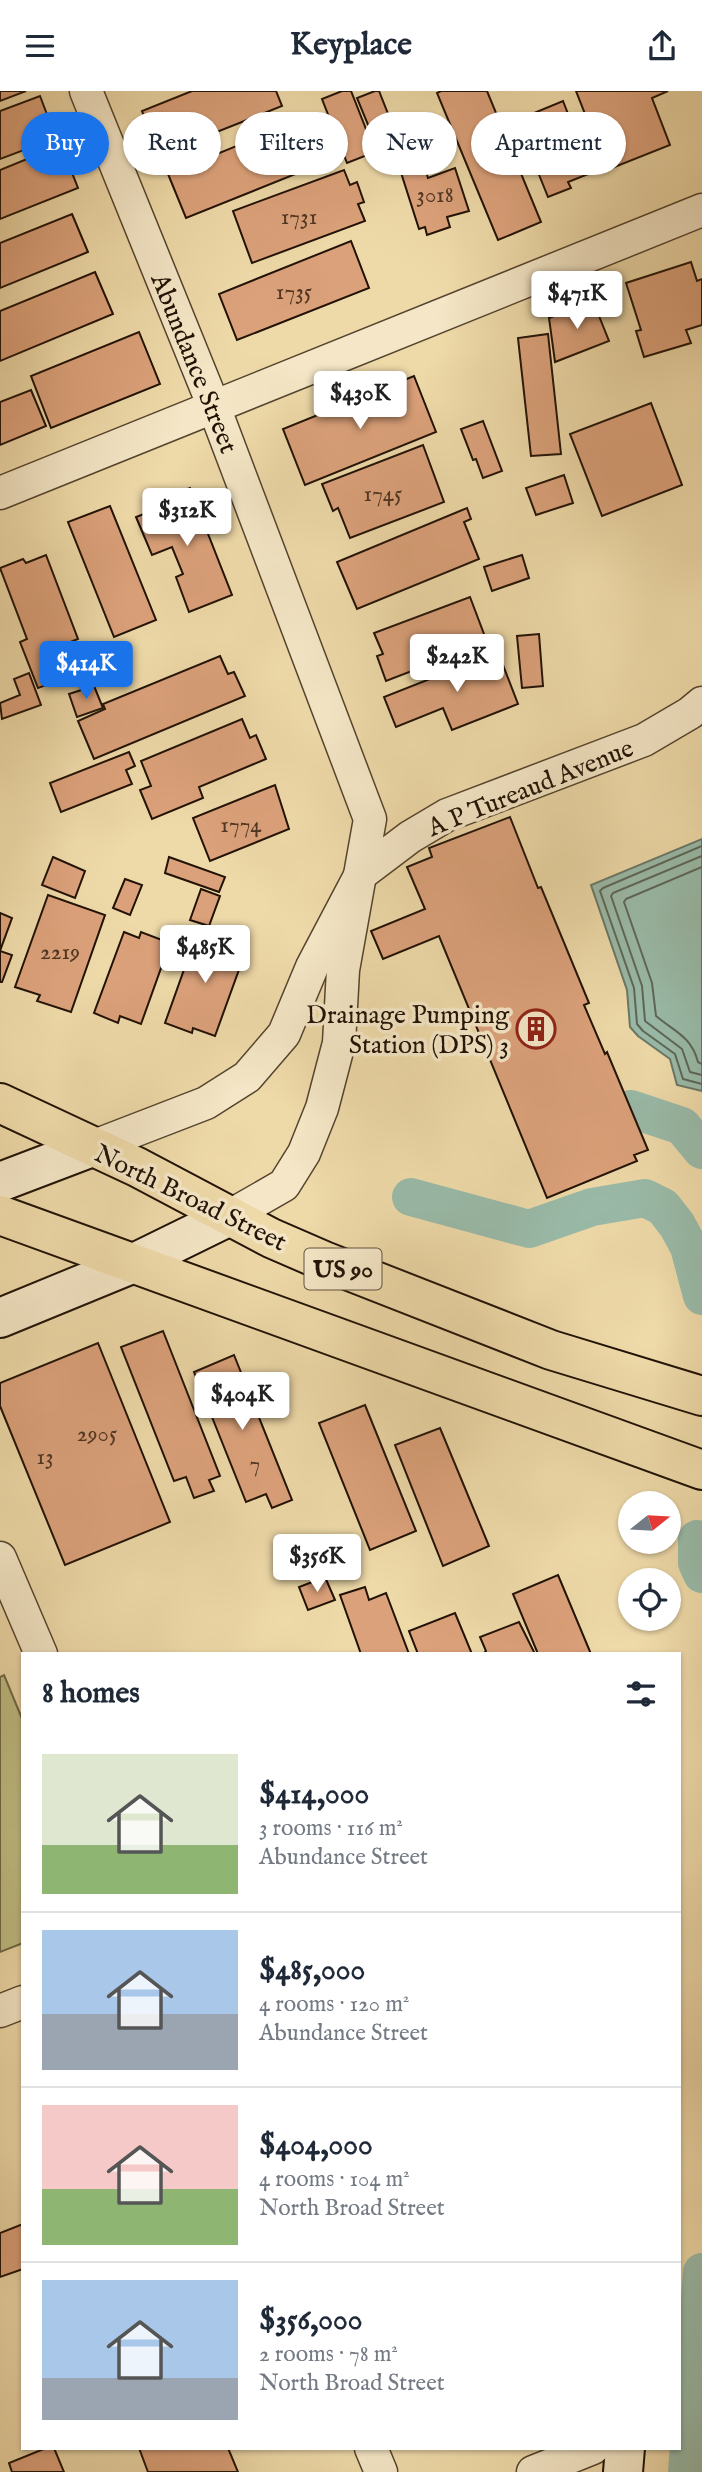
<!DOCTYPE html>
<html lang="en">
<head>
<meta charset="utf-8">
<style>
  :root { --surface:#fff; --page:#f2f2f3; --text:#1f2937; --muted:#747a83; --line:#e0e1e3; --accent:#1a73e8 }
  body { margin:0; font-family:"IM FELL English",serif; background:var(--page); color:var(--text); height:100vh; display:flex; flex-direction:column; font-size:26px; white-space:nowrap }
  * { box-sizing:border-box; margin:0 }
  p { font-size:23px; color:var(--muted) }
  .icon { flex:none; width:38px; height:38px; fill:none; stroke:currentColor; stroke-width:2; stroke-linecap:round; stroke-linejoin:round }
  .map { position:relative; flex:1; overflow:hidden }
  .sheet { position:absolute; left:21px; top:1561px; width:660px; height:798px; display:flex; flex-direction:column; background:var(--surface); border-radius:0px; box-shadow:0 2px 5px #0004 }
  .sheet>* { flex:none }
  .banner { position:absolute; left:21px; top:21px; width:662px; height:63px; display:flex; gap:14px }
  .needle { width:46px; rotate:72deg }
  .controls { position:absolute; left:618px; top:1400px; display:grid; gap:14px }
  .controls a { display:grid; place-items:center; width:63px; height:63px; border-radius:50%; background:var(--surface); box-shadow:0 2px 5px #0004; font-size:35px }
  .price { position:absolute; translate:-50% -60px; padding:0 16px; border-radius:7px; background:#fff; color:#222; font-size:23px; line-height:46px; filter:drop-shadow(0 2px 4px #0008) }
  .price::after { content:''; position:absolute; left:50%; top:42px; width:21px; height:16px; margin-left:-10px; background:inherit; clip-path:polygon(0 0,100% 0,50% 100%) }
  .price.current { background:var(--accent); color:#fff }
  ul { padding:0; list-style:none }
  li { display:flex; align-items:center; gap:21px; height:175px; padding:0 21px }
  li+li { border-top:2px solid var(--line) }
  li span { display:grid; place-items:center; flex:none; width:196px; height:140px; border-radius:0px; color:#555 }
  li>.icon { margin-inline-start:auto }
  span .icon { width:84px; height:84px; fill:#fffc; stroke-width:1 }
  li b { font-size:30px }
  h2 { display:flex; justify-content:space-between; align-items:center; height:84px; padding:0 21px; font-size:30px }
  .pill { padding:0 24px; border-radius:32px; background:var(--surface); box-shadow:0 2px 5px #0004; font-size:24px; line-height:63px }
  .pill.current { background:var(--accent); color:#fff }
  header { display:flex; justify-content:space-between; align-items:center; height:91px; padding:0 21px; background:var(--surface); font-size:32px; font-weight:700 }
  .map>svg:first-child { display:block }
</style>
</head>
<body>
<header><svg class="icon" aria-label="menu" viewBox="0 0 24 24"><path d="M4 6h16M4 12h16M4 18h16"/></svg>Keyplace<svg class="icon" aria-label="share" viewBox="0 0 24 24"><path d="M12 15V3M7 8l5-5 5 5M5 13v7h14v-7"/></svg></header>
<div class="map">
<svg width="702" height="2381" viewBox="0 0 702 2381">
  <rect width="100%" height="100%" fill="#eed9a8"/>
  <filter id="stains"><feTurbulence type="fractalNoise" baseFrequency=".00286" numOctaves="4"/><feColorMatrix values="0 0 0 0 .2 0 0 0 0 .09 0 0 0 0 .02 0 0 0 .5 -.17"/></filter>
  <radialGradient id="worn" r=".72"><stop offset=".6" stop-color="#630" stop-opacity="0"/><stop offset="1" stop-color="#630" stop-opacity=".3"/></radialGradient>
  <!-- green -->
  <path fill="#bfbd83" stroke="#706844" stroke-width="2" d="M4,1584L23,1630V1852L0,1861V1586Z"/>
  <!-- water -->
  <path fill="#99baa8" stroke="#697767" stroke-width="2" d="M702,748V1000L677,994L670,968L638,945L630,936L627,899L591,794Z"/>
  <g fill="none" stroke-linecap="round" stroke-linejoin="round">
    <!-- shore -->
    <g stroke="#5d6657" stroke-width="2">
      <path d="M702,755L603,797L600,800L634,897L637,933L643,940L675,963L683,988L702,993"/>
      <path d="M702,765L613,802L611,805L642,895L645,930L682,958L690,981L702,984"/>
      <path d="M702,776L626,808L624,811L652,892L656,925C675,941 691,945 698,971L702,973"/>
    </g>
    <!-- canal -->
    <g stroke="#99baa8" stroke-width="38">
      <path d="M631,1018L682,1035L702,1059"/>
      <path d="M411,1106L529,1138L592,1116L645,1107L663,1116L677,1134L689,1156L702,1205"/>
      <path d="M697,1448V1472L702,1483"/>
      <path d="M687,2381L702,2181"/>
    </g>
  </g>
  <!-- building -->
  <g fill="#dba17a" stroke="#211206" stroke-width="2">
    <path d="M0,0H26L0,10Z"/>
    <path d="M192,0H276L282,15L159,64L142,20Z"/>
    <path d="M342,0H351L375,61L347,72L322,8Z"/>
    <path d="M375,0H379L394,38L373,46L357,7Z"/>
    <path d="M441,0H487L541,131L498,149L437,2Z"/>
    <path d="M576,0H668L652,7L670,54L607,79Z"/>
    <path d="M40,5L56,47L0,68V20Z"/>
    <path d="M563,10L591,82L568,91L571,97L548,106L517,29Z"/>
    <path d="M295,31L313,76L186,127L168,83Z"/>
    <path d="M61,54L78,97L0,128V79Z"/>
    <path d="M420,61L428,87L455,77L469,120L447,126L450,136L427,144L425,136L419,138L397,69Z"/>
    <path d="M344,79L350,94L357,91L364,111L358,113L365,130L252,172L233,120Z"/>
    <path d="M72,123L88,161L0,197V152Z"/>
    <path d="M351,150L369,197L237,249L219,203Z"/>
    <path d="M691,171L697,190L702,188V234L686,239L691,252L644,266L636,240L641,239L626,192Z"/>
    <path d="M95,181L113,223L0,270V220Z"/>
    <path d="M593,210L609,250L555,271L549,227Z"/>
    <path d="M139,241L160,293L51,337L31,285Z"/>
    <path d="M548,243L561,363L531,365L518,247Z"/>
    <path d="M414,285L436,341L305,394L283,338Z"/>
    <path d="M31,299L46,335L0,354V311Z"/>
    <path d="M651,312L682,394L602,425L570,343Z"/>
    <path d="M483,330L502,380L483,387L476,368L473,369L461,338Z"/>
    <path d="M423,354L444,411L350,447L338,417L333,420L322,393Z"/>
    <path d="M564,384L573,412L536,424L526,397Z"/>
    <path d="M190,397L232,504L189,521L176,486L183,483L172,456L152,464L136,426L157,418L154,411Z"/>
    <path d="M110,415L156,529L114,546L68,431Z"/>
    <path d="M467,417L471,428L464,431L479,468L357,518L337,471Z"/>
    <path d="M46,464L78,548L48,560L60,589L38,597L20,551L27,548L0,477L23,468L26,472Z"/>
    <path d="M522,464L529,487L492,500L484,476Z"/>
    <path d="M470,506L487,551L386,590L377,565L383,563L374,542Z"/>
    <path d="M539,543L543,595L522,597L517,545Z"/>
    <path d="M100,555L110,585L93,591L84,560Z"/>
    <path d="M498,561L518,613L452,639L443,617L396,636L384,606Z"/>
    <path d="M220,565L228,583L234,581L245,605L94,668L78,630L105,618L103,613Z"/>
    <path d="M29,582L41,614L2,628L0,612L20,604L14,588Z"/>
    <path d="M94,595L103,617L77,626L69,603Z"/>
    <path d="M242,628L250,647L256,644L266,668L199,696L203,707L152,728L140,699L151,695L141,670Z"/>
    <path d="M129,661L135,675L126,679L132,693L61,721L50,692Z"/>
    <path d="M275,694L289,738L210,770L193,727Z"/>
    <path d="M510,726L538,797L541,796L589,912L584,914L605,963L607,961L648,1059L634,1064L637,1070L547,1107L439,845L383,868L371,840L425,818L407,776L432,766L429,757Z"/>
    <path d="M53,766L85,780L75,807L42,794Z"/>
    <path d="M169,766L225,786L219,801L165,782Z"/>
    <path d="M125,788L142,794L130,824L113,817Z"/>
    <path d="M201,798L220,805L209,835L190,829Z"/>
    <path d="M48,804L105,824L71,921L37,910L40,904L15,896Z"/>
    <path d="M0,822L12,827L0,860Z"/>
    <path d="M205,840L232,850L229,856L245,862L215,945L193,937L192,942L165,932L196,845L203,847Z"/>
    <path d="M124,841L139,847L141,841L170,852L141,933L120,925L118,932L94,922Z"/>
    <path d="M0,860L12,864L2,891H0Z"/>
    <path d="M163,1240L220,1385L209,1389L214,1400L194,1407L186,1386L174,1390L121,1256Z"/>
    <path d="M98,1252L170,1431L65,1474L0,1315V1292Z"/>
    <path d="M234,1264L292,1409L272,1417L266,1403L246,1411L194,1281Z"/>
    <path d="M365,1314L416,1440L370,1459L319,1332Z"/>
    <path d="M440,1337L489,1455L443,1475L395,1354Z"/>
    <path d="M558,1484L591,1563H538L513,1503Z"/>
    <path d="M325,1486L335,1509L308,1519L299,1496Z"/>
    <path d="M365,1496L369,1509L386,1502L409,1563H361L340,1504Z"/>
    <path d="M455,1522L472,1563H418L409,1540Z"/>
    <path d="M519,1531L535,1563H483L486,1560L480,1546Z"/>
    <path d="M23,2133V2178L0,2186V2142Z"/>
    <path d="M46,2357H54L64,2381H12L9,2372Z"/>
    <path d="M139,2357H228L238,2381H148Z"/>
  </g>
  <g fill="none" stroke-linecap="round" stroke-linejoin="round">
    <!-- street casing -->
    <g stroke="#54442e" stroke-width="35">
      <g id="street">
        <path d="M86,0L214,316L370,728L343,879L339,952L322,1017L304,1062L284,1094L230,1125"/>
        <path d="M0,402L702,119"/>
        <path d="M92,1056L206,1012L247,986L284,943L312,876L361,783L410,746L447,724L644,649L690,622L702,612"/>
        <path d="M0,1467L41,1563"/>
        <path d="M0,1920L23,1911"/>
        <path d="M371,2357L381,2381"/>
        <path d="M533,2381L593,2357"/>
      </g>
    </g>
    <!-- secondary casing -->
    <g stroke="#211206" stroke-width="42">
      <g id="secondary">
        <path d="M0,1091L92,1056"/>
        <path d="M0,1227L134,1172L230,1125"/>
        <path d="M623,2381L625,2357"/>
      </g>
    </g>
    <!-- primary casing -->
    <g stroke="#211206" stroke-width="42">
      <g id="primary">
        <path d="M0,1012L137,1076L271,1147L324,1170L551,1259L702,1305"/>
        <path d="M0,1124L702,1379"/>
      </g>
    </g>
    <!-- street -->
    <use href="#street" stroke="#f4e6c6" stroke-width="32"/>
    <!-- secondary -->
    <use href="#secondary" stroke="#f4e6c6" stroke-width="38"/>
    <!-- primary -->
    <use href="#primary" stroke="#eed9a8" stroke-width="38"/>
  </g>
  <!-- icons -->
  <defs>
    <g id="building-ring" transform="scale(2.0125)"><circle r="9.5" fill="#f4e6c6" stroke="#8f2418" stroke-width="1.5"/><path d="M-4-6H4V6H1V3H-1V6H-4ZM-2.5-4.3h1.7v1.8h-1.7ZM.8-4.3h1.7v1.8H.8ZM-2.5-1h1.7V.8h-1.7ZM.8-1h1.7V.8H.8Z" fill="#8f2418"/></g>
  </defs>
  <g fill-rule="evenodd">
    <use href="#building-ring" x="536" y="938"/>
  </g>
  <g text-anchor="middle" stroke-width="7" stroke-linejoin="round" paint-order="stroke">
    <!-- number labels -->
    <g font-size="23" fill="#503623">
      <text x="435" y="111">3018</text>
      <text x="299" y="133">1731</text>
      <text x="294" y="208">1735</text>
      <text x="383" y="410">1745</text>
      <text x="241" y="741">1774</text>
      <text x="60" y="868">2219</text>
      <text x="97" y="1350">2905</text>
      <text x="45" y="1373">13</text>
      <text x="255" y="1380">7</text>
    </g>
    <!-- shield labels -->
    <rect fill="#f4e6c6" stroke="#605240" stroke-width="2" x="304.5" y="1157.5" width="77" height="41" rx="5"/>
    <g font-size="24" font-weight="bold" fill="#211206">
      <text x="343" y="1186">US 90</text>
    </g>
    <!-- street labels -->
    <g font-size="26" fill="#211206" stroke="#f4e6c6">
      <text transform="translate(195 272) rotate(68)" y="9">Abundance Street</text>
      <text transform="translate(530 696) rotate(-22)" y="9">A P Tureaud Avenue</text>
      <text transform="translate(191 1106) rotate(26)" y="9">North Broad Street</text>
    </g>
    <!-- poi labels -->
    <g font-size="26" fill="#211206" stroke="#f4e6c6" text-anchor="end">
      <text x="509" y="932">Drainage Pumping<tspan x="509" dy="30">Station (DPS) 3</tspan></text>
    </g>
  </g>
  <rect width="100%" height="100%" filter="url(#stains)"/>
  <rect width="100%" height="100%" fill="url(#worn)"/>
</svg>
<div class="controls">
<a><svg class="needle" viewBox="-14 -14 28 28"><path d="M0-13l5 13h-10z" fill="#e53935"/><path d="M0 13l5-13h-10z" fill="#747a83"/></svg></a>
<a><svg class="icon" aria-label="locate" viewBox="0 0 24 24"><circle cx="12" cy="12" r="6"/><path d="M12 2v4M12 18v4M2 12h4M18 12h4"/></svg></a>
</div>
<b class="price" style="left:577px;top:240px">$471K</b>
<b class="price" style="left:360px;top:340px">$430K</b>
<b class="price" style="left:187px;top:457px">$312K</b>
<b class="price" style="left:457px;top:603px">$242K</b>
<b class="price current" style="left:86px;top:610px">$414K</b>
<b class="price" style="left:205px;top:894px">$485K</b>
<b class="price" style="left:242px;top:1341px">$404K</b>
<b class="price" style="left:317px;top:1503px">$356K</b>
<div class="banner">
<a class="pill current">Buy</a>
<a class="pill">Rent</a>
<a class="pill">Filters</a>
<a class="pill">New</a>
<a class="pill">Apartment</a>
</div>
<section class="sheet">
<h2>8 homes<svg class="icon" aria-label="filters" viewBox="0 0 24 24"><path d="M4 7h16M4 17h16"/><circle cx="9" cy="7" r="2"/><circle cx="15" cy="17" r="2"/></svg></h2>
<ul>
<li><span style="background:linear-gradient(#dfe7d0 65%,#8fb573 0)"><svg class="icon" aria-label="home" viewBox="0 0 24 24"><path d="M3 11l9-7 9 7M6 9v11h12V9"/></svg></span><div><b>$414,000</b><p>3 rooms · 116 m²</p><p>Abundance Street</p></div></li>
<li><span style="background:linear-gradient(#a9c7e8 60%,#9aa5b1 0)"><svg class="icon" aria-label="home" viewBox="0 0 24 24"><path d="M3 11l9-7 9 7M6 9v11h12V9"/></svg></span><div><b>$485,000</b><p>4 rooms · 120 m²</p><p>Abundance Street</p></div></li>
<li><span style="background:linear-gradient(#f6c9c9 60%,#8fb573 0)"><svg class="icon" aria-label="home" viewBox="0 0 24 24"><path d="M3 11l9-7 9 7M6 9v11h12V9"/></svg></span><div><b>$404,000</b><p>4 rooms · 104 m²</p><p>North Broad Street</p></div></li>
<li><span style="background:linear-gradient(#a9c7e8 70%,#9aa5b1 0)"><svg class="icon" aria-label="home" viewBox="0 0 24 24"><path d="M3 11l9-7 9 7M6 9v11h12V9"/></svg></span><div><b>$356,000</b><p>2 rooms · 78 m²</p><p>North Broad Street</p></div></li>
</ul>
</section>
</div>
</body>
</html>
